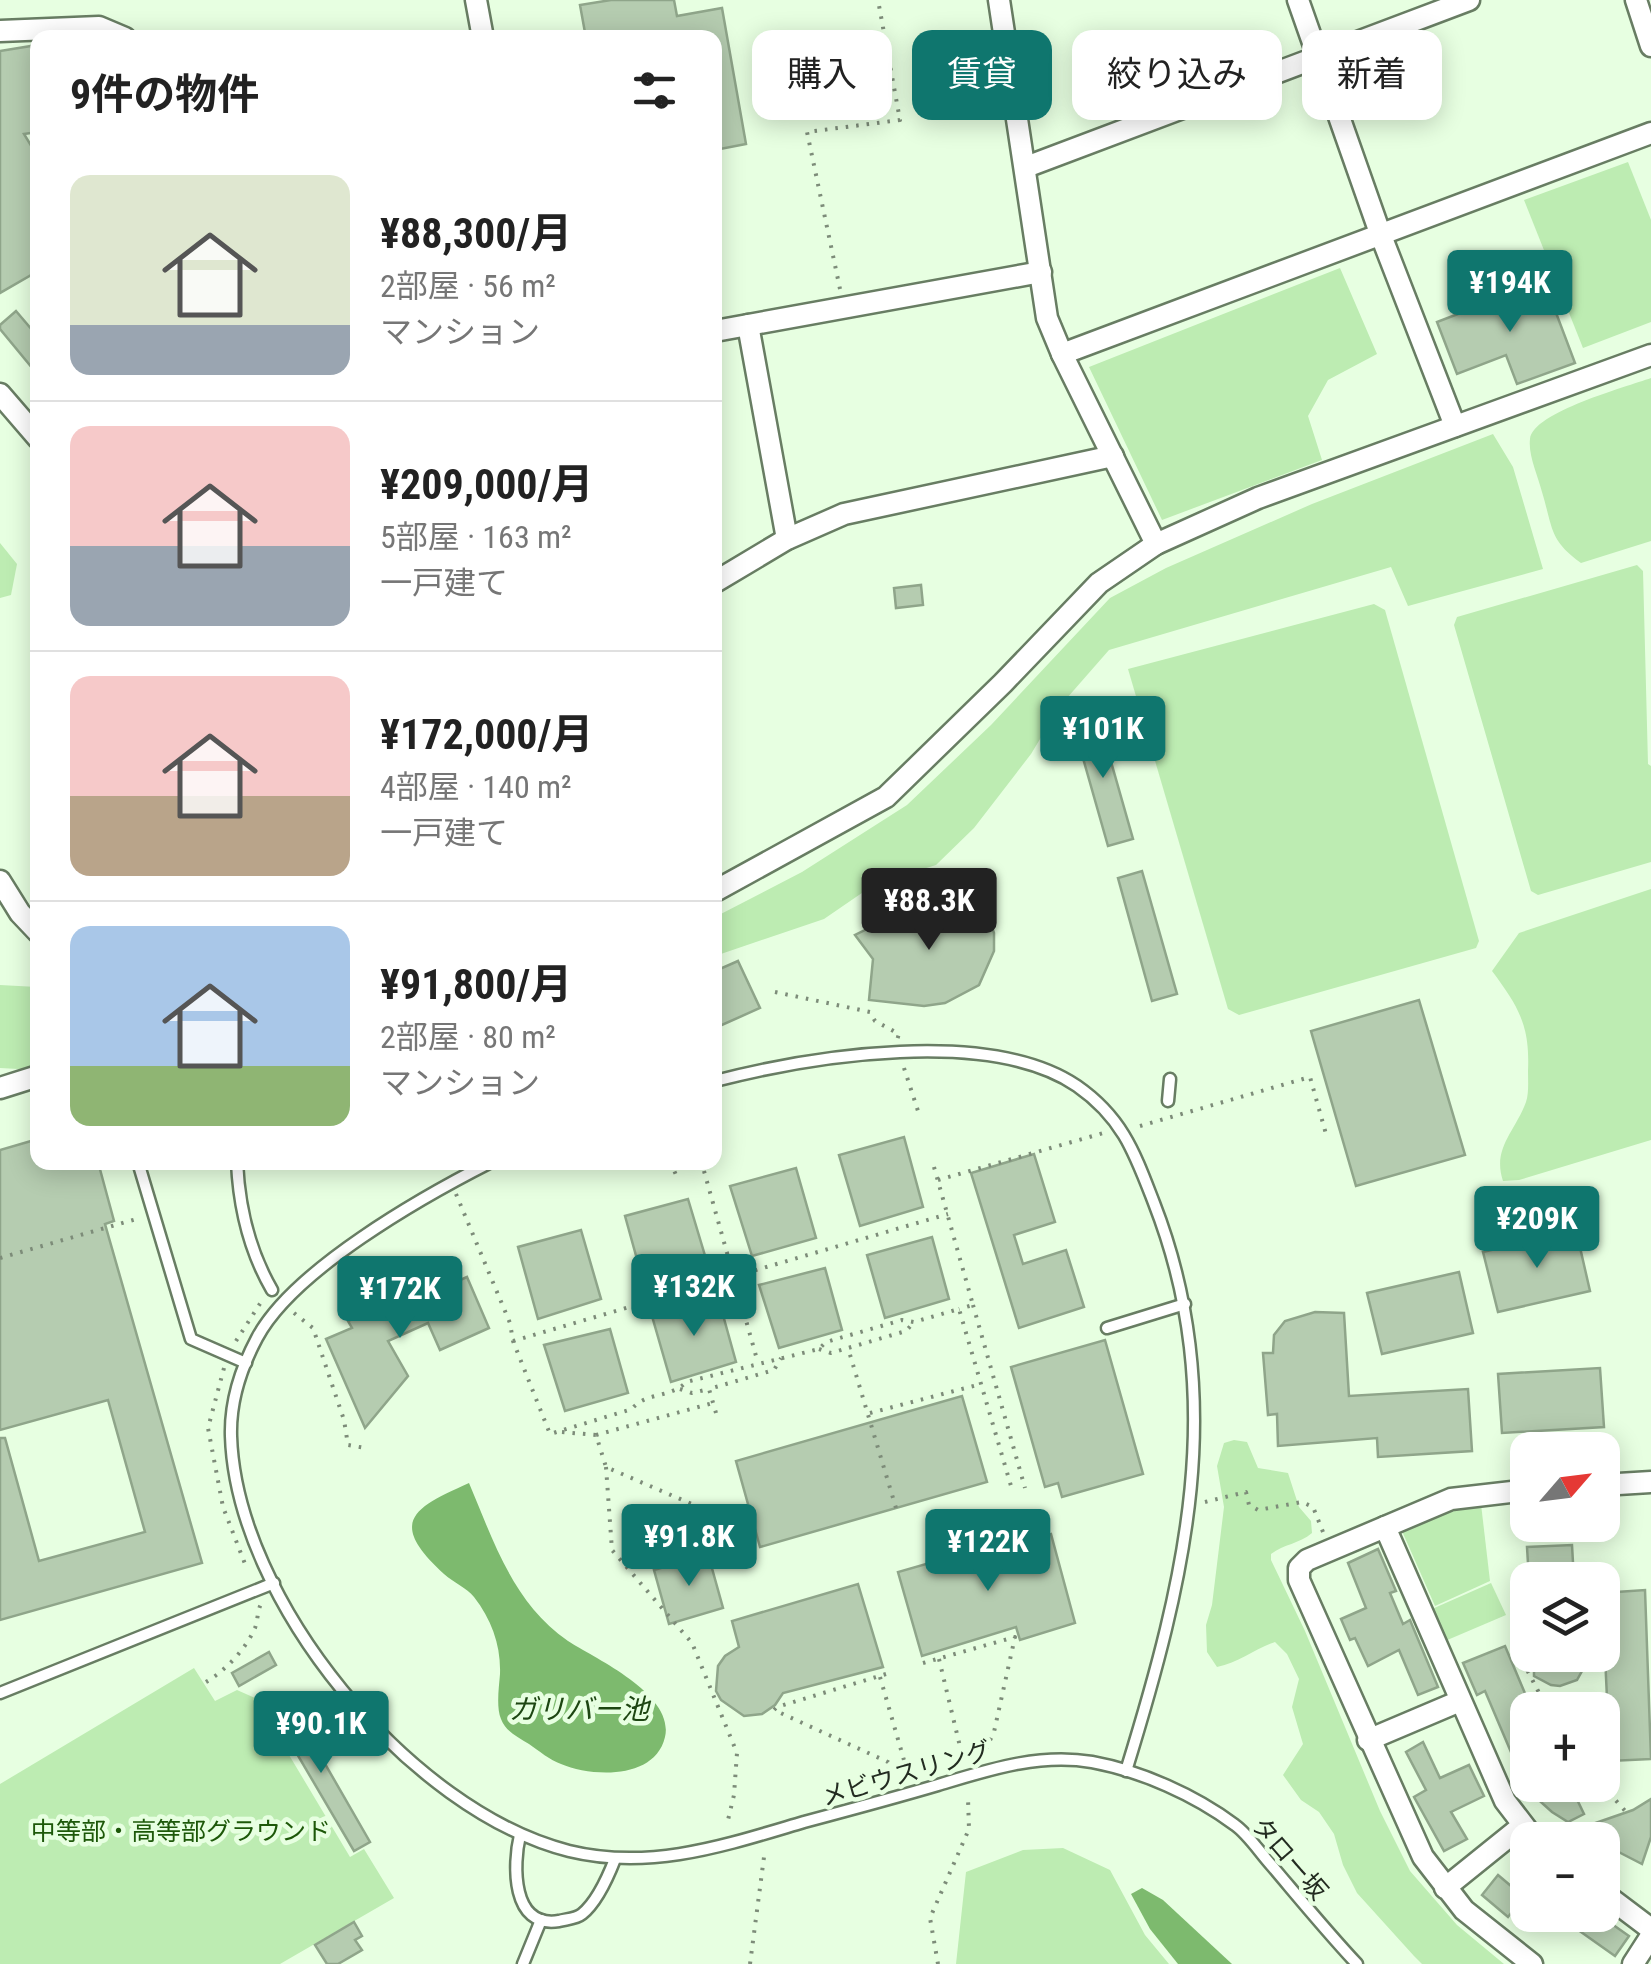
<!DOCTYPE html>
<html lang="ja">
<head>
<meta charset="utf-8">
<style>
  :root { --surface:#fff; --page:#f2f2f2; --text:#222; --muted:#767676; --line:#e0e0e0; --accent:#0f766e }
  body { margin:0; font-family:"Roboto Condensed","Noto Sans JP",sans-serif; background:var(--page); color:var(--text); height:100vh; display:flex; flex-direction:column; font-size:38px; white-space:nowrap }
  * { box-sizing:border-box; margin:0 }
  p { font-size:32px; color:var(--muted) }
  .icon { flex:none; width:55px; height:55px; fill:none; stroke:currentColor; stroke-width:2; stroke-linecap:round; stroke-linejoin:round }
  .map { position:relative; flex:1; overflow:hidden }
  .drawer { position:absolute; left:30px; top:30px; width:692px; height:1140px; display:flex; flex-direction:column; background:var(--surface); border-radius:20px; box-shadow:0 5px 25px #0003 }
  .drawer>* { flex:none }
  .banner { position:absolute; left:752px; top:30px; width:748px; height:90px; display:flex; gap:20px }
  .needle { width:65px; rotate:62deg }
  .controls { position:absolute; left:1510px; top:1432px; display:grid; gap:20px }
  .controls a { display:grid; place-items:center; width:110px; height:110px; border-radius:20px; background:var(--surface); box-shadow:0 5px 25px #0003; font-size:50px }
  .price { position:absolute; translate:-50% -85px; padding:0 22px; border-radius:10px; background:var(--accent); color:#fff; font-size:32px; line-height:65px; filter:drop-shadow(0 2px 5px #0008) }
  .price::after { content:''; position:absolute; left:50%; top:60px; width:30px; height:22px; margin-left:-15px; background:inherit; clip-path:polygon(0 0,100% 0,50% 100%) }
  .price.active { background:#222; color:#fff }
  ul { padding:0; list-style:none }
  li { display:flex; align-items:center; gap:30px; height:250px; padding:0 40px }
  li+li { border-top:2px solid var(--line) }
  li span { display:grid; place-items:center; flex:none; width:280px; height:200px; border-radius:20px; color:#555 }
  li>.icon { margin-inline-start:auto }
  span .icon { width:120px; height:120px; fill:#fffc; stroke-width:1 }
  li b { font-size:42px }
  h2 { display:flex; justify-content:space-between; align-items:center; height:120px; padding:0 40px; font-size:42px }
  .chip { padding:0 35px; border-radius:20px; background:var(--surface); box-shadow:0 5px 25px #0003; font-size:35px; line-height:90px }
  .chip.active { background:var(--accent); color:#fff }
  .map>svg:first-child { display:block }
</style>
</head>
<body>
<div class="map">
<svg width="1651" height="1964" viewBox="0 0 1651 1964">
  <rect width="100%" height="100%" fill="#e7ffe1"/>
  <!-- green -->
  <g fill="#bdecb2">
    <path d="M1628,162L1651,220V322L1583,348L1524,200Z"/>
    <path d="M1340,268L1377,354L1328,380L1308,416L1322,460L1162,520L1089,367Z"/>
    <path d="M1651,378V541L1581,563C1549,540 1553,528 1542,492C1538,476 1528,455 1530,439C1533,412 1626,387 1651,378Z"/>
    <path d="M1493,434L1513,467L1543,569L1408,606L1391,567L1109,650L1060,706L1031,754L974,828L936,865L875,884L824,919L715,956V917L802,872L907,805L991,725L1110,598L1166,568L1312,504Z"/>
    <path d="M0,543L17,564L11,595L0,598Z"/>
    <path d="M1637,565L1643,571L1648,764L1651,766V862L1538,895L1531,891L1454,625L1457,617Z"/>
    <path d="M1374,604L1385,610L1479,941L1476,948L1239,1015L1228,1009L1128,669Z"/>
    <path d="M1651,889V1140L1519,1180L1503,1181C1492,1148 1515,1132 1526,1102C1529,1093 1528,1081 1528,1071C1530,1026 1519,1007 1492,971L1519,933Z"/>
    <path d="M0,985L37,987V1070L0,1068Z"/>
    <path d="M1234,1440L1247,1442L1258,1468L1288,1473L1299,1507L1311,1521L1312,1533C1299,1544 1284,1544 1271,1554V1560L1305,1631L1380,1811L1410,1871L1457,1925L1504,1964H1422L1414,1956L1357,1893L1343,1865L1334,1834L1319,1812L1301,1800L1283,1775L1303,1744L1292,1707L1299,1679L1287,1654L1275,1642C1254,1649 1239,1663 1217,1667L1207,1652L1206,1625L1212,1605L1224,1507L1217,1466L1224,1443Z"/>
    <path d="M1481,1504L1490,1581L1435,1606L1402,1531L1443,1513Z"/>
    <path d="M1491,1583L1506,1615L1445,1641L1432,1609Z"/>
    <path d="M194,1668L215,1701L237,1690L255,1698L350,1857L364,1849L394,1898L280,1964H0V1784Z"/>
    <path d="M1063,1848L1110,1870L1145,1935L1169,1964H956L966,1872L1023,1850Z"/>
  </g>
  <!-- water -->
  <g fill="#7dba6e">
    <path d="M469,1483C494,1542 513,1603 568,1641C594,1658 675,1694 665,1737C655,1780 592,1777 561,1764C550,1760 539,1751 529,1744C518,1737 506,1732 501,1719C496,1707 499,1687 500,1674C501,1646 492,1620 474,1597C467,1588 453,1582 444,1574C387,1522 413,1508 469,1483Z"/>
    <path d="M1142,1888L1163,1900L1232,1964H1178L1150,1929L1131,1894Z"/>
  </g>
  <!-- building -->
  <g fill="#b5ccb0" stroke="#8fa58a" stroke-width="2.5">
    <path d="M611,0H674L677,16L722,8L746,144L715,150V38H586L580,5Z"/>
    <path d="M31,46L38,86V132L24,134L38,157V271L0,293V51Z"/>
    <path d="M1544,281L1575,363L1517,384L1506,355L1457,374L1437,322Z"/>
    <path d="M16,311L38,337V375L0,329V325Z"/>
    <path d="M921,585L923,605L896,608L894,588Z"/>
    <path d="M1098,716L1133,839L1108,846L1073,723Z"/>
    <path d="M1142,871L1177,994L1152,1001L1118,878Z"/>
    <path d="M963,899L977,903L988,916L994,933V951L979,985L945,1003L924,1006L869,1000L873,959L855,935L914,906Z"/>
    <path d="M738,961L760,1008L715,1028V971Z"/>
    <path d="M1419,1000L1465,1155L1356,1186L1311,1031Z"/>
    <path d="M904,1137L923,1207L860,1226L839,1155Z"/>
    <path d="M38,1139V1162H98L114,1221L105,1224L202,1563L0,1620V1438H5L39,1561L145,1532L108,1400L0,1430V1150Z"/>
    <path d="M1034,1154L1055,1222L1014,1235L1023,1264L1066,1250L1084,1307L1019,1328L971,1173Z"/>
    <path d="M796,1168L816,1238L752,1256L730,1186Z"/>
    <path d="M688,1199L709,1269L645,1288L625,1216Z"/>
    <path d="M581,1230L601,1299L538,1319L518,1247Z"/>
    <path d="M1576,1230L1590,1291L1498,1312L1483,1252Z"/>
    <path d="M932,1237L949,1299L885,1318L867,1255Z"/>
    <path d="M825,1268L842,1330L779,1348L759,1285Z"/>
    <path d="M1459,1272L1473,1333L1382,1354L1367,1293Z"/>
    <path d="M467,1277L489,1328L440,1350L428,1323L388,1341L408,1376L365,1428L326,1339L352,1328L348,1321L414,1292L417,1299Z"/>
    <path d="M718,1297L736,1362L671,1382L652,1316Z"/>
    <path d="M1315,1312L1344,1313L1349,1396L1468,1389L1472,1451L1378,1457L1377,1438L1278,1446L1277,1414L1268,1415L1263,1353H1273L1274,1335L1285,1321Z"/>
    <path d="M610,1329L628,1393L565,1411L544,1345Z"/>
    <path d="M1105,1340L1143,1474L1062,1497L1058,1483L1045,1487L1011,1367Z"/>
    <path d="M1600,1368L1604,1427L1502,1433L1498,1374Z"/>
    <path d="M962,1396L987,1482L760,1547L736,1461Z"/>
    <path d="M1051,1534L1075,1623L1020,1640L1016,1627L922,1656L898,1572L1027,1535L1029,1541Z"/>
    <path d="M1572,1545L1574,1580H1529L1527,1547Z"/>
    <path d="M1378,1549L1396,1591L1390,1593L1403,1624L1410,1620L1438,1687L1418,1695L1399,1650L1368,1666L1355,1638L1350,1640L1341,1619L1366,1608L1348,1563Z"/>
    <path d="M708,1554L723,1608L669,1624L654,1570Z"/>
    <path d="M858,1584L883,1667L783,1693L775,1705L762,1714L744,1716L721,1700L716,1691L718,1666L725,1656L739,1647L732,1621Z"/>
    <path d="M1645,1590L1651,1759L1610,1761L1602,1593Z"/>
    <path d="M1505,1646L1532,1710H1528V1785H1570L1584,1814L1568,1822L1552,1812L1522,1785H1525L1485,1691L1477,1695L1463,1663Z"/>
    <path d="M269,1652L276,1665L239,1686L232,1673Z"/>
    <path d="M1534,1655H1591L1577,1680L1560,1686L1551,1685L1534,1676Z"/>
    <path d="M290,1703L370,1842L354,1851L273,1713Z"/>
    <path d="M1423,1742L1440,1778L1469,1765L1484,1796L1451,1812L1467,1839L1444,1851L1414,1797L1426,1790L1406,1752Z"/>
    <path d="M1651,1799V1837L1642,1864L1609,1847L1584,1827L1633,1810Z"/>
    <path d="M1498,1875L1524,1897L1508,1917L1482,1895Z"/>
    <path d="M1557,1915H1599L1629,1936L1615,1956Z"/>
    <path d="M354,1922L362,1936L355,1940L362,1950L338,1964H327L315,1945Z"/>
  </g>
  <g fill="none" stroke-linecap="round" stroke-linejoin="round">
    <!-- lane casing -->
    <g stroke="#687d63" stroke-width="15">
      <g id="lane">
        <path d="M715,1081C812,1056 990,1027 1077,1086C1123,1118 1135,1154 1154,1203C1230,1398 1185,1580 1126,1771"/>
        <path d="M1168,1101L1170,1079"/>
        <path d="M138,1162L191,1339L246,1363"/>
        <path d="M237,1162C239,1207 250,1252 272,1290"/>
        <path d="M491,1162C422,1197 293,1270 257,1338C241,1368 230,1402 231,1436C236,1600 410,1811 569,1851C651,1871 726,1845 804,1822C849,1810 894,1798 938,1785C988,1770 1038,1753 1092,1762C1141,1771 1195,1795 1235,1825C1249,1835 1260,1853 1272,1866C1300,1899 1327,1932 1357,1964"/>
        <path d="M1107,1328L1185,1304"/>
        <path d="M0,1693L274,1583"/>
        <path d="M520,1835C513,1864 511,1929 559,1921C566,1919 576,1919 582,1914C597,1902 608,1877 615,1859"/>
        <path d="M523,1964L541,1920"/>
      </g>
    </g>
    <!-- street casing -->
    <g stroke="#687d63" stroke-width="25">
      <g id="street">
        <path d="M476,0L483,38"/>
        <path d="M999,0L1047,318L1062,354L1156,544"/>
        <path d="M1298,0L1380,233L1455,426"/>
        <path d="M1636,0L1651,46"/>
        <path d="M0,31L99,27L125,38"/>
        <path d="M1026,167L1469,0"/>
        <path d="M748,325L787,539"/>
        <path d="M715,331L1041,272"/>
        <path d="M1062,354L1651,133"/>
        <path d="M0,394L38,438"/>
        <path d="M715,582L787,539L844,514L1113,456"/>
        <path d="M0,881L20,913L38,932"/>
        <path d="M715,891L886,797L1003,683L1099,583L1156,544L1258,498L1651,355"/>
        <path d="M0,1088L38,1076"/>
        <path d="M1602,1485L1651,1482"/>
        <path d="M1528,1490L1451,1499L1307,1560L1299,1568V1580L1423,1857L1464,1910L1532,1964"/>
        <path d="M1385,1527L1505,1801L1535,1840"/>
        <path d="M1368,1740L1460,1701"/>
        <path d="M1445,1888L1522,1826"/>
        <path d="M1602,1892L1651,1929"/>
        <path d="M1633,1964L1651,1936"/>
      </g>
    </g>
    <!-- path -->
    <g stroke="#7d8c79" stroke-width="4" stroke-dasharray="2.5 8" stroke-linecap="butt">
      <path d="M840,289L807,132L900,120L878,0"/>
      <path d="M775,992L870,1012L875,1021L899,1034L897,1040"/>
      <path d="M904,1068L918,1111"/>
      <path d="M1140,1126L1310,1077L1326,1134"/>
      <path d="M670,1162L678,1179"/>
      <path d="M934,1167L973,1305L959,1309"/>
      <path d="M704,1171L758,1363"/>
      <path d="M938,1180L1107,1132"/>
      <path d="M456,1194L510,1323L513,1341L550,1434L632,1409C645,1392 672,1398 686,1382L819,1349L826,1342L902,1320L914,1322L959,1309L1011,1486"/>
      <path d="M0,1258L140,1218"/>
      <path d="M973,1305L1025,1488"/>
      <path d="M294,1313L313,1328L344,1420L348,1445L365,1448"/>
      <path d="M236,1341L263,1299"/>
      <path d="M513,1341L948,1214"/>
      <path d="M819,1349L831,1353L848,1348"/>
      <path d="M224,1368L208,1428L223,1507L247,1569"/>
      <path d="M680,1389L692,1393L709,1389"/>
      <path d="M716,1413L709,1389L774,1370L781,1358"/>
      <path d="M870,1413L981,1384"/>
      <path d="M562,1432L596,1435L606,1467L738,1524"/>
      <path d="M596,1435L713,1403"/>
      <path d="M606,1467L612,1550L692,1643L737,1753L734,1795L728,1820"/>
      <path d="M1205,1502L1246,1492L1249,1505L1258,1510L1302,1502L1313,1507L1323,1532"/>
      <path d="M896,1508L848,1348L906,1331L914,1322"/>
      <path d="M1528,1641L1523,1662L1548,1710"/>
      <path d="M939,1659L963,1759"/>
      <path d="M923,1663L1015,1637L994,1732L985,1751"/>
      <path d="M886,1674L777,1707L774,1710L888,1762L901,1775"/>
      <path d="M880,1677L908,1774"/>
      <path d="M206,1682C225,1671 246,1649 255,1628C258,1620 257,1612 261,1604"/>
      <path d="M1602,1739H1609"/>
      <path d="M1602,1785L1627,1813"/>
      <path d="M750,1964L764,1857"/>
      <path d="M938,1964L930,1918L969,1829L968,1798"/>
    </g>
    <!-- lane -->
    <use href="#lane" stroke="#fff" stroke-width="10"/>
    <!-- street -->
    <use href="#street" stroke="#fff" stroke-width="20"/>
  </g>
  <g text-anchor="middle" stroke-width="9" stroke-linejoin="round" paint-order="stroke">
    <!-- street labels -->
    <g font-size="25" fill="#232c21" stroke="#e7ffe1">
      <text transform="translate(906 1773) rotate(-16)" y="9">メビウスリング</text>
      <text transform="translate(1290 1858) rotate(49)" y="9">タロー坂</text>
    </g>
    <!-- park labels -->
    <g font-size="25" fill="#1d5809" stroke="#e7ffe1">
      <text x="181" y="1840">中等部・高等部グラウンド</text>
    </g>
    <!-- water labels -->
    <g font-size="28" font-style="italic" fill="#1d4612" stroke="#e7ffe1">
      <text x="579" y="1719">ガリバー池</text>
    </g>
  </g>
</svg>
<div class="controls">
<a><svg class="needle" viewBox="-14 -14 28 28"><path d="M0-13l5 13h-10z" fill="#e53935"/><path d="M0 13l5-13h-10z" fill="#767676"/></svg></a>
<a><svg class="icon" aria-label="layers" viewBox="0 0 24 24"><path d="M12 4l9 5-9 5-9-5zM3 14l9 5 9-5"/></svg></a>
<a>+</a>
<a>−</a>
</div>
<b class="price" style="left:1510px;top:335px">¥194K</b>
<b class="price" style="left:1103px;top:781px">¥101K</b>
<b class="price active" style="left:929px;top:953px">¥88.3K</b>
<b class="price" style="left:1537px;top:1271px">¥209K</b>
<b class="price" style="left:694px;top:1339px">¥132K</b>
<b class="price" style="left:400px;top:1341px">¥172K</b>
<b class="price" style="left:689px;top:1589px">¥91.8K</b>
<b class="price" style="left:988px;top:1594px">¥122K</b>
<b class="price" style="left:321px;top:1776px">¥90.1K</b>
<div class="banner">
<a class="chip">購入</a>
<a class="chip active">賃貸</a>
<a class="chip">絞り込み</a>
<a class="chip">新着</a>
</div>
<section class="drawer">
<h2>9件の物件<svg class="icon" aria-label="filters" viewBox="0 0 24 24"><path d="M4 7h16M4 17h16"/><circle cx="9" cy="7" r="2"/><circle cx="15" cy="17" r="2"/></svg></h2>
<ul>
<li><span style="background:linear-gradient(#dfe7d0 75%,#9aa5b1 0)"><svg class="icon" aria-label="home" viewBox="0 0 24 24"><path d="M3 11l9-7 9 7M6 9v11h12V9"/></svg></span><div><b>¥88,300/月</b><p>2部屋 · 56 m²</p><p>マンション</p></div></li>
<li><span style="background:linear-gradient(#f6c9c9 60%,#9aa5b1 0)"><svg class="icon" aria-label="home" viewBox="0 0 24 24"><path d="M3 11l9-7 9 7M6 9v11h12V9"/></svg></span><div><b>¥209,000/月</b><p>5部屋 · 163 m²</p><p>一戸建て</p></div></li>
<li><span style="background:linear-gradient(#f6c9c9 60%,#b9a48a 0)"><svg class="icon" aria-label="home" viewBox="0 0 24 24"><path d="M3 11l9-7 9 7M6 9v11h12V9"/></svg></span><div><b>¥172,000/月</b><p>4部屋 · 140 m²</p><p>一戸建て</p></div></li>
<li><span style="background:linear-gradient(#a9c7e8 70%,#8fb573 0)"><svg class="icon" aria-label="home" viewBox="0 0 24 24"><path d="M3 11l9-7 9 7M6 9v11h12V9"/></svg></span><div><b>¥91,800/月</b><p>2部屋 · 80 m²</p><p>マンション</p></div></li>
</ul>
</section>
</div>
</body>
</html>
